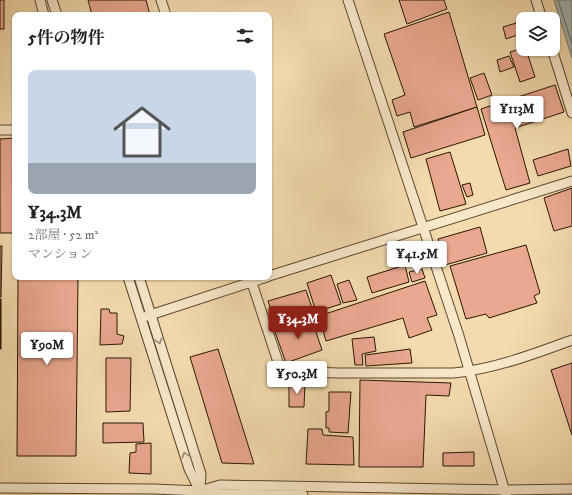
<!DOCTYPE html>
<html lang="ja">
<head>
<meta charset="utf-8">
<style>
  :root { --surface:#fff; --page:#f2f2f2; --text:#222; --muted:#767676; --line:#e0e0e0; --accent:#8f2418 }
  body { margin:0; font-family:"IM FELL DW Pica","Noto Serif JP",serif; background:var(--page); color:var(--text); height:100vh; display:flex; flex-direction:column; font-size:15px; white-space:nowrap }
  * { box-sizing:border-box; margin:0 }
  p { font-size:13px; color:var(--muted) }
  .icon { flex:none; width:22px; height:22px; fill:none; stroke:currentColor; stroke-width:2; stroke-linecap:round; stroke-linejoin:round }
  .map { position:relative; flex:1; overflow:hidden }
  .sheet { position:absolute; left:12px; top:12px; width:260px; height:268px; display:flex; flex-direction:column; background:var(--surface); border-radius:8px; box-shadow:0 1px 3px #0004 }
  .sheet>* { flex:none }
  .fabs { position:absolute; left:516px; top:12px; display:grid; gap:8px }
  .fabs a { display:grid; place-items:center; width:44px; height:44px; border-radius:8px; background:var(--surface); box-shadow:0 1px 3px #0004; font-size:20px }
  .price { position:absolute; translate:-50% -34px; padding:0 9px; border-radius:4px; background:#fff; color:#222; font-size:13px; line-height:26px; filter:drop-shadow(0 1px 2px #0008) }
  .price::after { content:''; position:absolute; left:50%; top:24px; width:12px; height:9px; margin-left:-6px; background:inherit; clip-path:polygon(0 0,100% 0,50% 100%) }
  .price.selected { background:var(--accent); color:#fff }
  ul { padding:0; list-style:none }
  li { display:grid; align-content:center; gap:8px; height:212px; padding:0 16px }
  li+li { border-top:1px solid var(--line) }
  li span { display:grid; place-items:center; height:124px; border-radius:8px; color:#555 }
  li>.icon { margin-inline-start:auto }
  span .icon { width:72px; height:72px; fill:#fffc; stroke-width:1 }
  li b { font-size:17px }
  h2 { display:flex; justify-content:space-between; align-items:center; height:48px; padding:0 16px; font-size:17px }
  .map>svg:first-child { display:block }
</style>
</head>
<body>
<div class="map">
<svg width="572" height="495" viewBox="0 0 572 495">
  <rect width="100%" height="100%" fill="#f4dbae"/>
  <filter id="stains"><feTurbulence type="fractalNoise" baseFrequency=".005" numOctaves="4"/><feColorMatrix values="0 0 0 0 .2 0 0 0 0 .09 0 0 0 0 .02 0 0 0 .5 -.17"/></filter>
  <radialGradient id="worn" r=".72"><stop offset=".6" stop-color="#630" stop-opacity="0"/><stop offset="1" stop-color="#630" stop-opacity=".3"/></radialGradient>
  <!-- water -->
  <path fill="#a1b8b6" stroke="#707770" d="M554,0H572V58Z"/>
  <g fill="none" stroke-linecap="round" stroke-linejoin="round">
    <!-- shore -->
    <path stroke="#64675e" stroke-width="1" d="M558,0L572,44"/>
  </g>
  <!-- building -->
  <g fill="#eba891" stroke="#271606">
    <rect x="0" y="0" width="4" height="29"/>
    <path d="M88,0H146L150,15H92Z"/>
    <path d="M399,0H444L447,9L407,24Z"/>
    <path d="M449,12L477,107L414,127L410,112L397,116L392,100L405,95L384,34Z"/>
    <path d="M523,21V33L506,39L503,27Z"/>
    <path d="M523,48V49H526L535,77L520,82L510,52Z"/>
    <path d="M509,56L514,67L500,72L497,60Z"/>
    <path d="M484,73L492,95L478,100L470,78Z"/>
    <path d="M555,85L564,112L515,128L530,183L506,190L481,109Z"/>
    <path d="M477,107L485,135L411,158L403,132Z"/>
    <path d="M15,138V233H0V139Z"/>
    <path d="M568,149L571,166L538,176L533,160Z"/>
    <path d="M450,152L466,204L440,211L426,159Z"/>
    <path d="M470,183L473,195L467,197L462,185Z"/>
    <path d="M572,188V226L554,231L544,198Z"/>
    <path d="M480,227L487,253L445,265L438,239Z"/>
    <path d="M526,245L540,293L534,296L537,303L489,318L486,314L466,319L450,266Z"/>
    <path d="M0,246H2L1,297H0Z"/>
    <path d="M405,265L409,282L372,293L367,277Z"/>
    <path d="M422,269L425,278L412,282L409,272Z"/>
    <path d="M331,275L341,304L316,312L307,283Z"/>
    <path d="M18,277H78L76,456H17Z"/>
    <path d="M349,280L357,300L343,303L337,284Z"/>
    <path d="M425,281L437,315L427,318L432,330L409,338L403,318L326,341L319,316Z"/>
    <path d="M306,290L314,314L276,326L268,301Z"/>
    <rect x="0" y="299" width="1" height="50"/>
    <path d="M101,309H109L110,313H117V334L124,336L122,344L100,345Z"/>
    <path d="M311,317L322,350L286,363L274,329Z"/>
    <path d="M374,337L376,351L362,354L363,365H355L352,339Z"/>
    <path d="M218,349L254,464L222,463L190,357Z"/>
    <path d="M410,349L412,363L366,366L365,355Z"/>
    <path d="M106,358H131L130,411L106,412Z"/>
    <path d="M572,363V435L551,370Z"/>
    <path d="M360,380L451,383L449,396L426,395L423,467H359Z"/>
    <path d="M289,383H305L304,407H289Z"/>
    <path d="M329,392H351L348,433L329,432V428H326V412L329,411Z"/>
    <path d="M103,423H143L144,442L103,443Z"/>
    <path d="M308,429H322L323,435L353,437L354,465L306,464Z"/>
    <path d="M151,443V474L129,473L130,453L136,452V444Z"/>
    <path d="M474,452V466H443V453Z"/>
  </g>
  <g fill="none" stroke-linecap="round" stroke-linejoin="round">
    <!-- minor casing -->
    <g stroke="#5a4730" stroke-width="11">
      <g id="minor">
        <path d="M40,0L44,15"/>
        <path d="M52,0L57,15"/>
        <path d="M161,0L166,15"/>
        <path d="M348,0L459,336L506,495"/>
        <path d="M536,0L542,19"/>
        <path d="M552,49L572,113"/>
        <path d="M0,130H15"/>
        <path d="M269,276L572,181"/>
        <path d="M128,277L189,469L202,495"/>
        <path d="M139,277L201,474L200,489"/>
        <path d="M250,277L281,371L338,373H454C494,369 534,354 572,340"/>
        <path d="M147,316L267,277"/>
        <path d="M0,488L154,489L200,491L221,494L303,495"/>
        <path d="M200,491L220,485L506,490L572,489"/>
      </g>
    </g>
    <!-- minor -->
    <use href="#minor" stroke="#f8e8ca" stroke-width="9"/>
  </g>
  <!-- one-way arrows -->
  <defs><path id="oneway-chevron" d="M-2-3.5L2.5 0L-2 3.5" fill="none" stroke-width="1.6" stroke-linecap="round" stroke-linejoin="round"/></defs>
  <g stroke="#9a8a72">
    <use href="#oneway-chevron" transform="translate(159 341) rotate(73)"/>
    <use href="#oneway-chevron" transform="translate(185 455) rotate(-108)"/>
  </g>
  <rect width="100%" height="100%" filter="url(#stains)"/>
  <rect width="100%" height="100%" fill="url(#worn)"/>
</svg>
<div class="fabs">
<a><svg class="icon" aria-label="layers" viewBox="0 0 24 24"><path d="M12 4l9 5-9 5-9-5zM3 14l9 5 9-5"/></svg></a>
</div>
<b class="price" style="left:517px;top:130px">¥113M</b>
<b class="price" style="left:417px;top:275px">¥41.5M</b>
<b class="price selected" style="left:298px;top:340px">¥34.3M</b>
<b class="price" style="left:47px;top:366px">¥90M</b>
<b class="price" style="left:297px;top:395px">¥50.3M</b>
<section class="sheet">
<h2>5件の物件<svg class="icon" aria-label="filters" viewBox="0 0 24 24"><path d="M4 7h16M4 17h16"/><circle cx="9" cy="7" r="2"/><circle cx="15" cy="17" r="2"/></svg></h2>
<ul>
<li><span style="background:linear-gradient(#c9d6e8 75%,#9aa5b1 0)"><svg class="icon" aria-label="home" viewBox="0 0 24 24"><path d="M3 11l9-7 9 7M6 9v11h12V9"/></svg></span><div><b>¥34.3M</b><p>2部屋 · 52 m²</p><p>マンション</p></div></li>
</ul>
</section>
</div>
</body>
</html>
